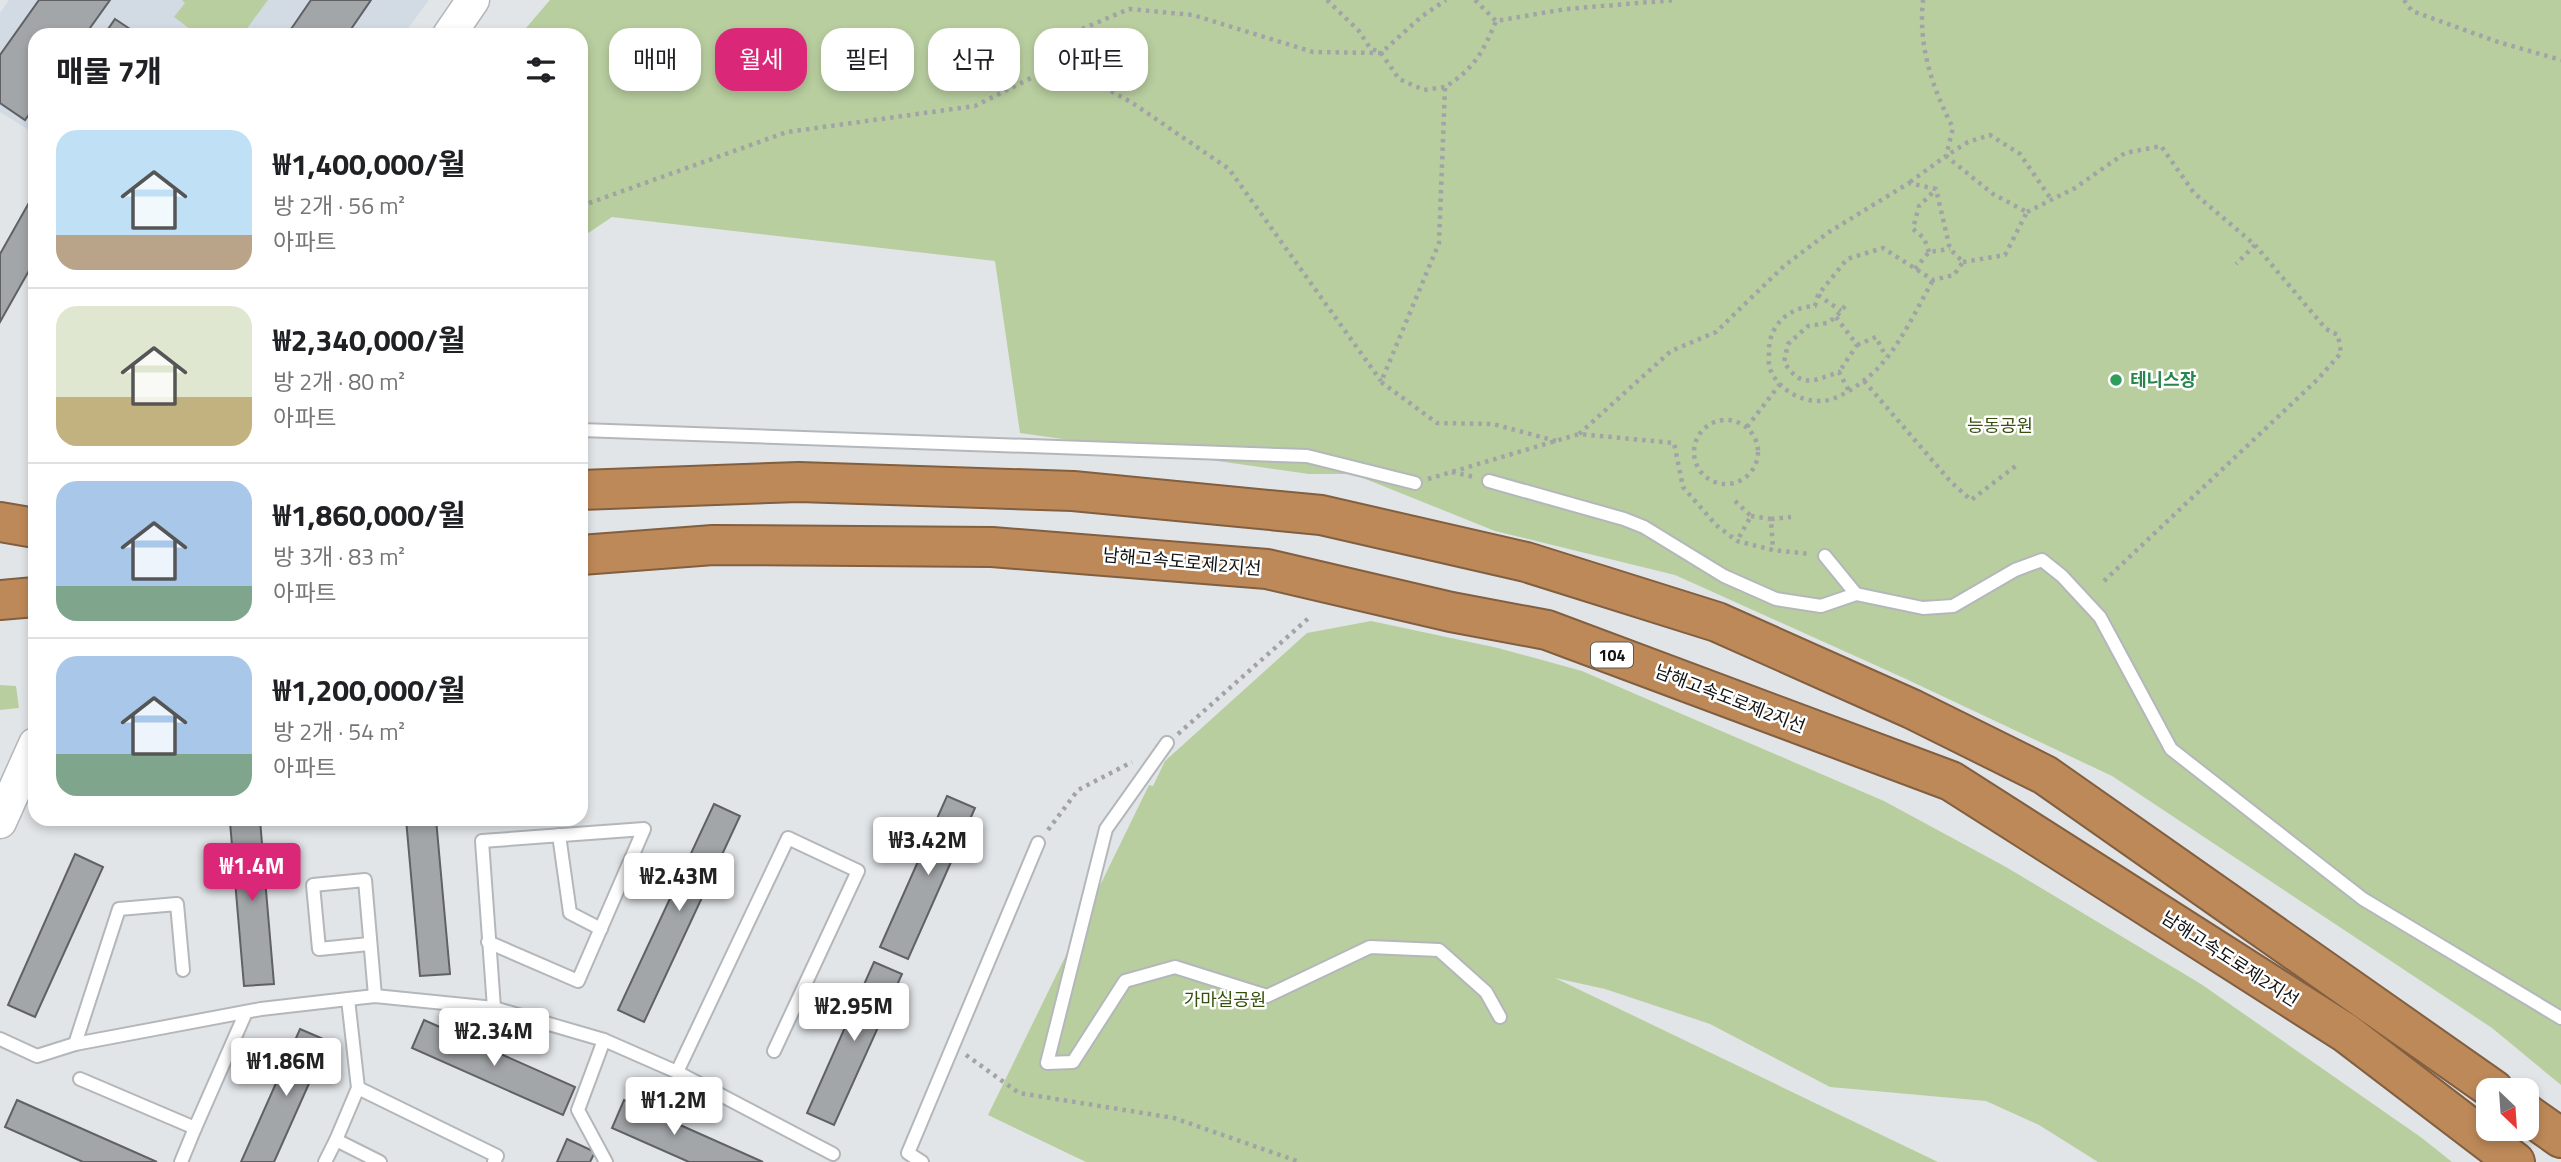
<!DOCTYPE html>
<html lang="ko">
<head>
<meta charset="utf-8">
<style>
  :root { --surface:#fff; --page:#f2f2f2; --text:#202124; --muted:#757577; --line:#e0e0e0; --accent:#db2777 }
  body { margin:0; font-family:"Titillium Web","Noto Sans KR",sans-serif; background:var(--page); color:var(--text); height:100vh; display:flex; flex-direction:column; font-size:26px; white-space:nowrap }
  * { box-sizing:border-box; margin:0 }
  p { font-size:23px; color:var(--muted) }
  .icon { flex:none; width:38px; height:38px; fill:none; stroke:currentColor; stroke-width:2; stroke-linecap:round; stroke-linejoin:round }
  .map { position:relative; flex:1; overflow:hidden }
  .sheet { position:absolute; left:28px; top:28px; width:560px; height:798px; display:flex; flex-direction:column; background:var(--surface); border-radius:21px; box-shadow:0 4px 10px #0003 }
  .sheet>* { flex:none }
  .top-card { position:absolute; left:609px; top:28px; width:665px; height:63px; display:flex; gap:14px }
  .needle { width:46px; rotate:155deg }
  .controls { position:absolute; left:2476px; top:1078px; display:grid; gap:14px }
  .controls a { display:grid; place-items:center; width:63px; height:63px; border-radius:14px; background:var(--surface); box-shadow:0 4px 10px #0003; font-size:35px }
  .price { position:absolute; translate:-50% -60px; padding:0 16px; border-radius:7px; background:#fff; color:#222; font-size:23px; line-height:46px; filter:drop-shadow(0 2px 4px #0008) }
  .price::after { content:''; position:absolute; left:50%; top:42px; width:21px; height:16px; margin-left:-10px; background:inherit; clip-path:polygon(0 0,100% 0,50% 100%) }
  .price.on { background:var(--accent); color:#fff }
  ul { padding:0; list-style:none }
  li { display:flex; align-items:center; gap:21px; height:175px; padding:0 28px }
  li+li { border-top:2px solid var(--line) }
  li span { display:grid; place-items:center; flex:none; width:196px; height:140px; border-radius:21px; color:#555 }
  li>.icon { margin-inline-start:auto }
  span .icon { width:84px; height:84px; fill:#fffc; stroke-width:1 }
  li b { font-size:30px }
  h2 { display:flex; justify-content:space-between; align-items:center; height:84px; padding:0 28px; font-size:30px }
  .chip { padding:0 24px; border-radius:21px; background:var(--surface); box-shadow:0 4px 10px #0003; font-size:24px; line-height:63px }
  .chip.on { background:var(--accent); color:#fff }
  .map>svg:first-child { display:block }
</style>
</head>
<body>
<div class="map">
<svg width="2561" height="1162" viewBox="0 0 2561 1162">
  <rect width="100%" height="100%" fill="#e2e5e8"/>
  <!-- built -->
  <path fill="#d2dae3" d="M9,0H429L403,35H35V134L0,112V13Z"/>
  <!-- green -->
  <g fill="#b8ce9f">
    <path d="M182,0H268L242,35H198L174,17L185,3Z"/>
    <path d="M550,0H2561V1085L2492,1028L2112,776L1906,679L1675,575L1495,531L1353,474H1309L1020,433L995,261L612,217L581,238V35H520Z"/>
    <path d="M1371,621L1498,648L1582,671L1884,801L2006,867L2201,984L2422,1138L2452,1162H2098L2039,1125L1986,1101L1830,1087L1710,1024L1605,989L1555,978L1938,1162H1086L988,1115L1149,785L1153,786L1165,761L1307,633Z"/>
    <path d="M0,685L16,686L19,708L0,710Z"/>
  </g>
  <!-- building -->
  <g fill="#a3a6a9" stroke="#5f6164" stroke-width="2">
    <path d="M39,0H110L85,35H35V106L25,120L0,103V55Z"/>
    <path d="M311,0H371L347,35H287Z"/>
    <path d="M115,19L139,35H104Z"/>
    <path d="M35,192V260L0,322V254Z"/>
    <path d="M947,796L975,808L908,959L880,947Z"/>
    <path d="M714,804L740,816L644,1022L618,1010Z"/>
    <path d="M406,819H436L450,974L420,976Z"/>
    <path d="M260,820L274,984L244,986L230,822Z"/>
    <path d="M75,854L103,867L35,1017L8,1005Z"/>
    <path d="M874,962L902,974L834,1125L807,1113Z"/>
    <path d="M424,1020L575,1087L563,1115L412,1048Z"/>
    <path d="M300,1029L328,1041L274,1162H241Z"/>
    <path d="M17,1100L157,1162H83L5,1127Z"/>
    <path d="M624,1100L763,1162H689L612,1128Z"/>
    <path d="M567,1139L595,1152L590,1162H557Z"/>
  </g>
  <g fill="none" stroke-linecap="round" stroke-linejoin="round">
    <!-- service casing -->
    <g stroke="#b4b7ba" stroke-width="16">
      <g id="service">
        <path d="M581,430L1307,456L1415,483"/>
        <path d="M1489,481L1624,519L1644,527L1724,576L1776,599L1821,606L1856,594L1825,556"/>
        <path d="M1856,594L1923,608L1953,606L2015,570L2042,560L2062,576L2100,617L2171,749L2363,899L2561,1018"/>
        <path d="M1167,743L1106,829L1047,1063L1073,1062L1125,981L1175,967L1267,996L1370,947L1439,950L1486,992L1500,1017"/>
        <path d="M559,835L570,913L601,929"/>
        <path d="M488,942L578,981L644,829L482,841L494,1008"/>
        <path d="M369,944L319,949L313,885L365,880L375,996"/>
        <path d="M0,1039L37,1056L75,1044L261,1009L348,999L375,996L494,1008L604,1040L677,1072L833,1154"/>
        <path d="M604,1040L578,1110L606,1162"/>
        <path d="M75,1044L119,909L177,904L183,970"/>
        <path d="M677,1072L788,838L858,871L774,1051"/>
        <path d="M80,1079L195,1128L246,1012"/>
        <path d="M358,1088L497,1156L494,1162"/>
        <path d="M336,1140L358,1088L348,999"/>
        <path d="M181,1162L195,1128"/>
        <path d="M325,1162L336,1140L380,1162"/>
        <path d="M922,1162L908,1153L1038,843"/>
      </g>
    </g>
    <!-- tertiary casing -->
    <g stroke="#b4b7ba" stroke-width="35">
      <g id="tertiary">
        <path d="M449,35L473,0"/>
        <path d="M0,822L35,744"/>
      </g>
    </g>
    <!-- motorway casing -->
    <g stroke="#815f40" stroke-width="42">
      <g id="motorway">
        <path d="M581,490L799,482L1073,491L1321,515L1526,562L1717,622L1912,709L2045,775L2494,1090"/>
        <path d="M0,522L35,528"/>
        <path d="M581,555L713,545L992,547L1267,569L1451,612L1547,630L1951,781L2346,1033L2515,1162"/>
        <path d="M0,600L35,597"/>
        <path d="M2527,1114L2561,1138"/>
      </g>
    </g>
    <!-- path -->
    <g stroke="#a1a3a6" stroke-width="4.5" stroke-dasharray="3.5 5" stroke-linecap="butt">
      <path d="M1327,0L1359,31L1370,48L1381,53L1399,79L1424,90L1445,87"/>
      <path d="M1475,0L1496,21"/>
      <path d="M2404,0L2412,11L2498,42L2561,60"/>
      <path d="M1047,70L1088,79L1131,102L1229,169L1381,381"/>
      <path d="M1910,182L1946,156L1953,128C1932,87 1918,46 1923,0"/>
      <path d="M581,206L787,132L975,106L1047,70L1075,32L1129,9L1193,15L1313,52L1381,53L1421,17L1446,0"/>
      <path d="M2027,212L2075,188L2125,153L2161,146L2194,193L2255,245L2236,264"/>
      <path d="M1929,252L1924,238L1913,229L1919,206L1936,189"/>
      <path d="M1963,262L2005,255L2027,212L1993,194L1946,156L1968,142L1990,135L2020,154L2051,199"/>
      <path d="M1915,269L1929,252L1950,249"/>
      <path d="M1818,295L1841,311"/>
      <path d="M1845,306L1836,317L1827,323L1808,326L1788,344L1784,362C1801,389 1813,381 1839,372L1849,391"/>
      <path d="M1836,317L1857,345L1839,372"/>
      <path d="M1857,345L1876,337L1886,357"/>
      <path d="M1864,381L1951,482L1971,500L2017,465"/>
      <circle cx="1726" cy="452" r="32"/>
      <path d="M1747,427L1780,384"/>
      <path d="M1579,434L1671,351L1716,332L1784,266L1829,232L1909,183L1936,189L1950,249L1963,262L1954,275L1933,280L1883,248L1847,259L1818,295L1815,306C1788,307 1768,326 1769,353C1769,358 1768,365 1770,369C1778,389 1800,402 1821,401C1838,401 1864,382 1876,370C1900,346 1916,310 1933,280"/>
      <path d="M1556,441L1493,424L1437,423L1381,382L1439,243L1445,87C1474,69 1483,52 1496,21L1566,9L1675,0"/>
      <path d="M1452,472L1474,477"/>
      <path d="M1428,479L1579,434L1674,443L1683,487L1716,525L1737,541L1773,550L1810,554"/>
      <path d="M1735,501L1751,516L1737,541"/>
      <path d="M1751,516L1771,519L1773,550"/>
      <path d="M1771,519L1791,517"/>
      <path d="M2104,581L2318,379L2341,353L2338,335L2326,329L2255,245"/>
      <path d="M1178,734L1311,616"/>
      <path d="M1048,830L1078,790L1132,762"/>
      <path d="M966,1055L1019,1093L1174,1118L1300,1162"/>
    </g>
    <!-- service -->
    <use href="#service" stroke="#fff" stroke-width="12"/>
    <!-- tertiary -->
    <use href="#tertiary" stroke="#fff" stroke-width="32"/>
    <!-- motorway -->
    <use href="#motorway" stroke="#be8958" stroke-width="38"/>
  </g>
  <!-- markers -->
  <circle fill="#2e9e5b" stroke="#fff" stroke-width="2.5" cx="2116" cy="380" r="7"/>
  <g text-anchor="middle" stroke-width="5" stroke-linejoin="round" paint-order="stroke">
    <!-- shield labels -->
    <rect fill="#fff" stroke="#585859" stroke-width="2" x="1591" y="642.5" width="42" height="25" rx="5"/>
    <g font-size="16" font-weight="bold" fill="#101112">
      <text x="1612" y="661">104</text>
    </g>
    <!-- leisure labels -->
    <g font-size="18" font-weight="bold" fill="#27864d" stroke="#fff" text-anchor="start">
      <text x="2130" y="386">테니스장</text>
    </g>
    <!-- park labels -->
    <g font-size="18" fill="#374f0c" stroke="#fff">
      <text x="2000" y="432">능동공원</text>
      <text x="1225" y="1006">가마실공원</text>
    </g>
    <!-- street labels -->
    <g font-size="18" fill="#101112" stroke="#fff">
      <text transform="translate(1182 562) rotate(5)" y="6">남해고속도로제2지선</text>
      <text transform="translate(1730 699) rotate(21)" y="6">남해고속도로제2지선</text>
      <text transform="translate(2230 959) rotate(33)" y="6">남해고속도로제2지선</text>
    </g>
  </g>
</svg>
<div class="controls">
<a><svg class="needle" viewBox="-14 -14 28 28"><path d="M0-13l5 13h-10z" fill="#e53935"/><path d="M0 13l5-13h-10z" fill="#757577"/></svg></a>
</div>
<b class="price" style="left:928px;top:877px">₩3.42M</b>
<b class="price on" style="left:252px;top:903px">₩1.4M</b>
<b class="price" style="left:679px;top:913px">₩2.43M</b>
<b class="price" style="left:854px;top:1043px">₩2.95M</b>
<b class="price" style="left:494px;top:1068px">₩2.34M</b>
<b class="price" style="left:286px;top:1098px">₩1.86M</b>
<b class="price" style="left:674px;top:1137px">₩1.2M</b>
<div class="top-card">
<a class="chip">매매</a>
<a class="chip on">월세</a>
<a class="chip">필터</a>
<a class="chip">신규</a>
<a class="chip">아파트</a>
</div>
<section class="sheet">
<h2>매물 7개<svg class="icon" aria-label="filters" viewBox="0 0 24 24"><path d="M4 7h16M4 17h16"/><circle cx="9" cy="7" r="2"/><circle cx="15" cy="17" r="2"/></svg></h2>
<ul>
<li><span style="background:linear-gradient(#bfe0f5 75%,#b9a48a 0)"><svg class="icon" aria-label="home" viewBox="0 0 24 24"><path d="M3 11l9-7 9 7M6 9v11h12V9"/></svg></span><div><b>₩1,400,000/월</b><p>방 2개 · 56 m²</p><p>아파트</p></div></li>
<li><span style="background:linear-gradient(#dfe7d0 65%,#c2b280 0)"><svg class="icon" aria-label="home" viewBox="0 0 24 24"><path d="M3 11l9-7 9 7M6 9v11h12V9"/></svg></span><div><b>₩2,340,000/월</b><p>방 2개 · 80 m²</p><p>아파트</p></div></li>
<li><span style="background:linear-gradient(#a9c7e8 75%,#7fa58c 0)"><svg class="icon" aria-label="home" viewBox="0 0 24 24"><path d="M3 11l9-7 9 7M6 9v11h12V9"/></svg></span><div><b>₩1,860,000/월</b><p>방 3개 · 83 m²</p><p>아파트</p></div></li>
<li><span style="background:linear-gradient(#a9c7e8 70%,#7fa58c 0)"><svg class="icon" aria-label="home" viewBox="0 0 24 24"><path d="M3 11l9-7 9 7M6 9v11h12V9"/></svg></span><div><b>₩1,200,000/월</b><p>방 2개 · 54 m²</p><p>아파트</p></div></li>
</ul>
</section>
</div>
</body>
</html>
